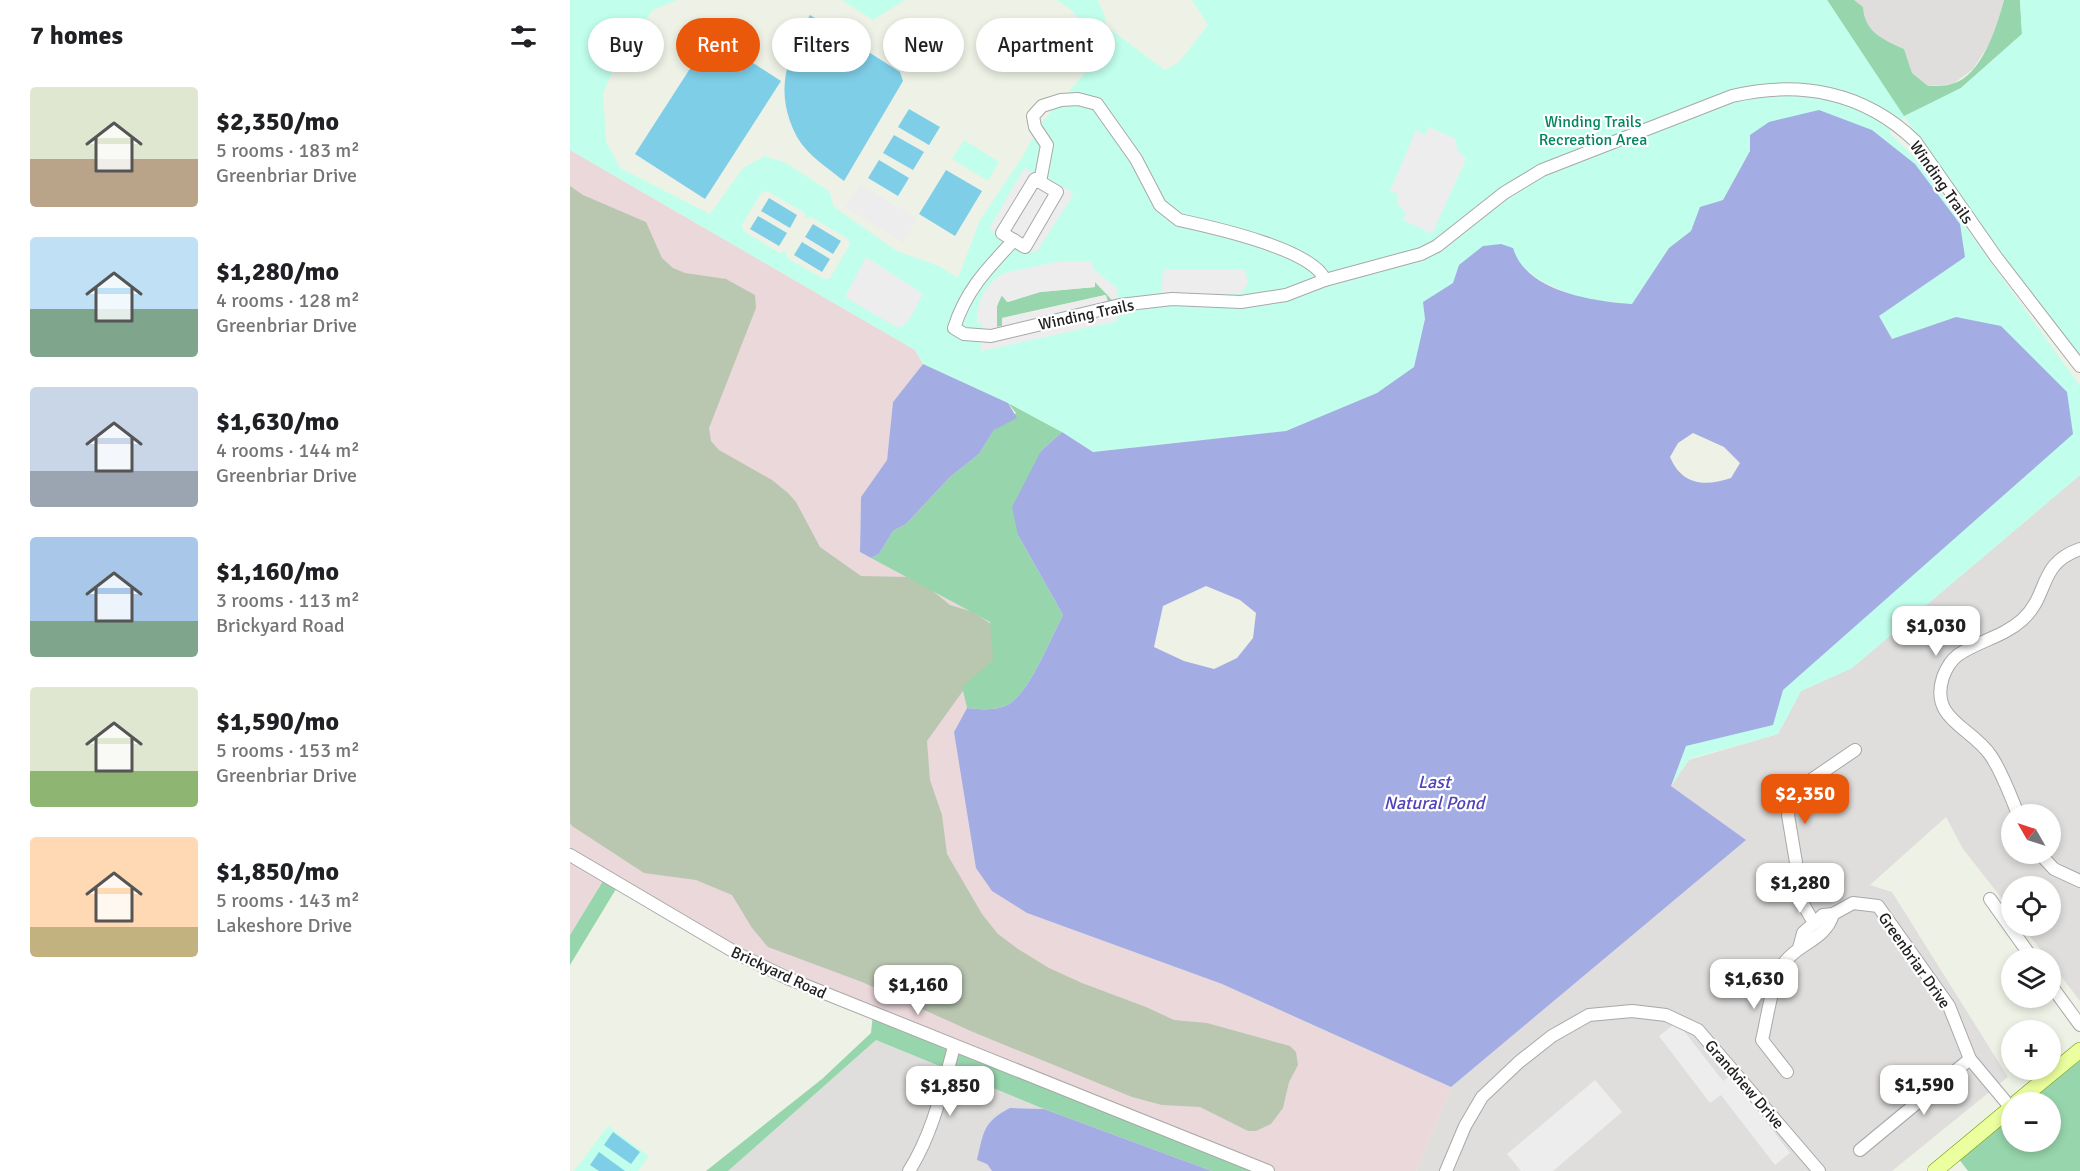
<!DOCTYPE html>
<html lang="en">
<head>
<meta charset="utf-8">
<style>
  :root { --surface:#fff; --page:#f2f2f2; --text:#202124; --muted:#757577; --accent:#ea580c }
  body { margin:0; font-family:Signika,sans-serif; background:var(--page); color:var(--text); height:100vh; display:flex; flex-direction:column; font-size:22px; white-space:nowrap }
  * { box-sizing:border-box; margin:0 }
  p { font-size:20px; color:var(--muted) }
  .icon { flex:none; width:33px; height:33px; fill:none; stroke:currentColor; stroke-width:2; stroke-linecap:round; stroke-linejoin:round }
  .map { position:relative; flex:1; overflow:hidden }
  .panel { display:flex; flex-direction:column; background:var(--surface); width:570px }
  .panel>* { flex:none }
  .banner { position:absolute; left:18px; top:18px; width:570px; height:54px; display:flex; gap:12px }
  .needle { width:39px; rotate:309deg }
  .tools { position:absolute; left:1431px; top:804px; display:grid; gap:12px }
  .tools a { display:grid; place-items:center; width:60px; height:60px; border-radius:50%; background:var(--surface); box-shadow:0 3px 9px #0003; font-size:30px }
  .price { position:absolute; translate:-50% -51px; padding:0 14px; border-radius:12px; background:#fff; color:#222; font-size:20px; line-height:39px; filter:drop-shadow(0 2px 3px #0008) }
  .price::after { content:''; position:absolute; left:50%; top:36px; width:18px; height:14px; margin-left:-9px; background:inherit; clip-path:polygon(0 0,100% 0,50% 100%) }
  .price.selected { background:var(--accent); color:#fff }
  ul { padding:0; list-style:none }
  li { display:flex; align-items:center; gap:18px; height:150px; padding:0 30px }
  li span { display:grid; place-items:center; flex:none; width:168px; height:120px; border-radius:6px; color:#555 }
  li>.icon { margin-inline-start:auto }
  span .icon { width:72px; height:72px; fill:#fffc; stroke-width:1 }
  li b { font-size:26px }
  h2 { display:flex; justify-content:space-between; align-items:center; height:72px; padding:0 30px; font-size:26px }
  .chip { padding:0 21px; border-radius:27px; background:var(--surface); box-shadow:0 3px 9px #0003; font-size:21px; line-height:54px }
  .chip.selected { background:var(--accent); color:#fff }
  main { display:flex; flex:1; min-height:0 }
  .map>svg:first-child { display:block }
</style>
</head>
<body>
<main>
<section class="panel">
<h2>7 homes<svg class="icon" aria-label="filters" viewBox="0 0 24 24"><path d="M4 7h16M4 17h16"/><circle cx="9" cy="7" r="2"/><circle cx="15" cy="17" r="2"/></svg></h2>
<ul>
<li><span style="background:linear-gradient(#dfe7d0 60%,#b9a48a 0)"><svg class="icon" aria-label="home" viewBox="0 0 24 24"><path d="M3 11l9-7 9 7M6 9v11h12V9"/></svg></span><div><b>$2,350/mo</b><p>5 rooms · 183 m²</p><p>Greenbriar Drive</p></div></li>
<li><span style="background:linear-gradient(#bfe0f5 60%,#7fa58c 0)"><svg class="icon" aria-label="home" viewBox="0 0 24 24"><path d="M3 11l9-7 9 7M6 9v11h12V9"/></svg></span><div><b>$1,280/mo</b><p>4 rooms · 128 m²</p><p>Greenbriar Drive</p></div></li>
<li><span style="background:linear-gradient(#c9d6e8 70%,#9aa5b1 0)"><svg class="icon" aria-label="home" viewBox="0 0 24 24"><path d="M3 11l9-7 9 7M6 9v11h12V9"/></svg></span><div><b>$1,630/mo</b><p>4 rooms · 144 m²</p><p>Greenbriar Drive</p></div></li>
<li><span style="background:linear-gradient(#a9c7e8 70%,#7fa58c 0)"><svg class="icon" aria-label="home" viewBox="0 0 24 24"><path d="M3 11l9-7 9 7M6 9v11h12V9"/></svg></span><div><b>$1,160/mo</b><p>3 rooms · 113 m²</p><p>Brickyard Road</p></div></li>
<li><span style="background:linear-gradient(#dfe7d0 70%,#8fb573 0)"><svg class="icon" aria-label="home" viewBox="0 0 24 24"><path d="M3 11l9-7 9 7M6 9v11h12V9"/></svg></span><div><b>$1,590/mo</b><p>5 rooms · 153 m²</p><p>Greenbriar Drive</p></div></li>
<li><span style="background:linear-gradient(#ffd9b3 75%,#c2b280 0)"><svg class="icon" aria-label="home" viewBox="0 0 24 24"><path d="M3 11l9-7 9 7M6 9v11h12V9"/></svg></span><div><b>$1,850/mo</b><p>5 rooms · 143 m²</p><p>Lakeshore Drive</p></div></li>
</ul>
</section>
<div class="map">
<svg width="1510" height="1171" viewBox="0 0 1510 1171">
  <rect width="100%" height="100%" fill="#eef2e6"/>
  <!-- residential -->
  <g fill="#dfdedd" fill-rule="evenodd">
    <path d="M1284,0H1434L1423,38L1403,69L1383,84L1358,86L1342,73L1334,49L1310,38L1293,20V7Z"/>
    <path d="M1510,475V1001L1481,963L1480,958H1477L1452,926H1480V886H1442L1441,910L1393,849L1376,817L1300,885L1322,892L1438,1077L1322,1171H846L881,1087L1175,840L1101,786L1119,760L1208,734L1231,691L1282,668ZM1442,814H1480V854H1442Z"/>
    <path d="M306,1040L474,1109L441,1108L417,1164L422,1171H158Z"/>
  </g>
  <!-- industrial -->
  <path fill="#ebd8db" d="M0,150L345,350L353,364L323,402L317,460L291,497L290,552L420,622L423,660L392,687L397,708L384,732L457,913L652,984L881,1087L846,1171H698L168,954L35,877L0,935Z"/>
  <!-- construction -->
  <path fill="#b9c7b1" d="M0,186L13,195L76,222L92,258L103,268L115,273L156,279L185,295L186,308L139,428L141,441L149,450L202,480L218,493L226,502L250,547L291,576L340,577L352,582L380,605L403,612L424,626L425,661L395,688L357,741L360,780L372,815L377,854L412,914L428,934L448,949L479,968L512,983L576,1007L604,1020L637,1023L720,1046L726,1052L728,1065L719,1082L713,1108L701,1124L686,1131H678L630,1107L592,1105L562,1097L403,1032L292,982L198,947L182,928L162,895L126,880L74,873L2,826L0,823Z"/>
  <!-- forest -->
  <g fill="#97d5ac">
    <path d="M1257,0H1284L1293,7C1294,31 1313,40 1334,49L1342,73L1358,86C1366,86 1375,86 1382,84C1412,76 1427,26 1434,0H1450L1452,34L1391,88L1334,117Z"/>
    <path d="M524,281L543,301L538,303L535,295L432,318V326L427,327V306L431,295L438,302L470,292L525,287Z"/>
    <path d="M438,403L492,432L471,451L448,535L493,615C481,637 458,698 435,706C423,711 410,709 397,708L392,687L423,660L420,622L301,558L309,554L323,531L336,524L380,477L409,454L424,430L446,413Z"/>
    <path d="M36,876L49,884L0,965V935Z"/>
    <path d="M303,1014L698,1171H642L474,1109L306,1040L158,1171H136L252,1079L301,1033Z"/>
    <path d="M1510,1050V1171H1398L1385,1154L1441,1107L1442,1142H1480V1102H1447Z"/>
  </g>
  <!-- park -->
  <g fill="#c1feec" fill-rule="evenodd">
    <path d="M0,0H107L83,10L48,59L33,93L36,141L50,168L140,214L173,168L195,156L216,163L259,191L264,207L327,251L369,266L388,278L410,220L451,159L471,123L522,65C518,33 517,17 486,0H527L534,13L536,26L595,70L609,62L638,25L622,0H1257L1334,116L1391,88L1452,34L1450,0H1510V362L1334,117L1319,132L1348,161L1510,386V475L1282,668L1231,691L1208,734L1119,759L1101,786L1116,745L1203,725L1212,690L1386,317L1322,339L1309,316L1180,151L1153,200L1130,208L1121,231L1099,248L1062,304L1012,299L971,281L948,263L889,265L883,283L854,302L855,319L844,368L807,393L716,431L523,452L492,432L438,403L353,364L345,350L0,150ZM859,127L896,159L862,233L828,205L827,194ZM197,191L235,213V219L241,217L278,239L280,244L260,278L254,279L217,258L216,251L210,253L173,231L172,225L191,193ZM442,271L539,281L547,321L411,351L414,331L412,323Z"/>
    <path d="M272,0H335L303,20Z"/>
    <path d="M394,140L429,162L418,181L382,159Z"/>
    <path d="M38,1126L79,1156L68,1171H4Z"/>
  </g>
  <!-- pitch -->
  <g fill="#7ecee7">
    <path d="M240,15L330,72L333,81L274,181C259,169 237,155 227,137C203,91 217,56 240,15Z"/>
    <path d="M141,36L211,81L135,199L65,154Z"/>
    <path d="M339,109L370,127L359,145L328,127Z"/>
    <path d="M324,135L354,152L343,170L313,153Z"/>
    <path d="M309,160L339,178L328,196L298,178Z"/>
    <path d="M376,170L412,191L385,236L349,214Z"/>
    <path d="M199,198L227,215L220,228L191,211Z"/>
    <path d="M188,216L217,233L209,246L180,229Z"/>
    <path d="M243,224L271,241L263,254L235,237Z"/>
    <path d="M232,242L260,259L252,272L224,255Z"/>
    <path d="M43,1132L70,1152L61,1164L34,1145Z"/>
    <path d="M29,1152L55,1171H29L20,1165Z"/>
  </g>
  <!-- parking -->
  <g fill="#ededed" fill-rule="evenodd">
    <path d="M859,127L886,139L887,151L896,158L862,234L833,220L836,213L828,205L827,194L820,191L846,130L855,135Z"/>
    <path d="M454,168L501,191L503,195L467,251L456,252L419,229Z"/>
    <path d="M290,184L347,219L333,243L275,207Z"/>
    <path d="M296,257L353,294L339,320L333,326L326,327L275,297Z"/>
    <path d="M510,261L522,262L524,270L548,289L547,321L411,351L409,333L414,331L412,324H407V311L413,293L421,283L430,275L442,271L486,262ZM525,281L543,301L538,302L536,295L432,318V326L427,327V306L432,295L437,302L470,292L525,287Z"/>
    <path d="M593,269H675L678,283L671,294L591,293Z"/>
    <path d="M1107,1022L1153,1081L1161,1075L1220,1153L1205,1165L1151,1095L1140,1103L1089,1036Z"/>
    <path d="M1025,1080L1052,1112L983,1171H951L937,1154Z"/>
  </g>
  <!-- water -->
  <g fill="#a3ade3" fill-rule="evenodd">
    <path d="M1249,110L1302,130L1345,164L1390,224L1395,257L1309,316L1322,339L1386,317L1431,326L1497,392L1503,434L1213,690L1203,725L1116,746L1101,786L1176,840L881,1087L652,984L457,913L422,891L406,868L384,732L397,708C410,709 423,711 435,706C458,698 481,637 493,615L448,535L442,507L471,451L492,432L523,452L716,431L807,393L844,367L855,319L853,302L883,283L889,265L913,246L931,244L943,248C956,292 1023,301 1062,304L1099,248L1121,231L1130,207L1153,200L1180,151V135L1199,122ZM1123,433L1154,447L1170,463L1161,478C1134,487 1112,485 1100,457L1108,443ZM636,586L670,600L686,613L683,638L667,658L644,669L614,661L584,647L593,606Z"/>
    <path d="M353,364L438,403L447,418L424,430L409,454L380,477L336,524L323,531L309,554L301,558L290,552L291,497L317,460L323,402Z"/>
    <path d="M440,1108L474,1109L642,1171H422L417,1164L407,1160C414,1131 413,1122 440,1108Z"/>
  </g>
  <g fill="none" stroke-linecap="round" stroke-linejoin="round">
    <!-- minor casing -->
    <g stroke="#a8a8a8" stroke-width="14">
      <g id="minor">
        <path d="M465,179L487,192L455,247L432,233Z"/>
        <path d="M470,182L477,145L465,127L463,116L472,106L491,100L508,99L527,104L566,159L590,205L609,220C641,227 743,249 755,280"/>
        <path d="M444,240C417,269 396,290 384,328L394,334L421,336L550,305L602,299L671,302L716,295L755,280L851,254L867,246L934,193L972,170L1162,96C1230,80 1294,92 1345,141L1426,257L1510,366"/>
        <path d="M1448,814C1440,795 1433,774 1421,756C1402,727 1359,720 1373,677C1376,669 1380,661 1388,655C1408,641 1433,637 1452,620C1480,595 1467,564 1510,549"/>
        <path d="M1470,854L1484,869L1510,881"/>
        <path d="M0,855L168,954L217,978L698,1171"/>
        <path d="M1420,899L1462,958"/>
        <path d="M1244,923L1233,904L1218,815L1222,793L1285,750"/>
        <path d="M1229,948L1233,933L1253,915L1263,914L1283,903L1308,906L1379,1006L1400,1059L1441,1108"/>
        <path d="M1480,984L1510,1025"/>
        <path d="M1217,1072L1192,1040C1197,1020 1202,979 1214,963C1228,943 1256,940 1263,914"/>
        <path d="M1290,1150L1400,1059"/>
        <path d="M339,1171C363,1133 372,1090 384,1047"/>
        <path d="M876,1171L895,1126L912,1097L949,1062L982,1036L1019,1015L1062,1011L1096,1015L1128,1030L1249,1171"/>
      </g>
    </g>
    <!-- major casing -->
    <g stroke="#6f9d00" stroke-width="16">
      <g id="major">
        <path d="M1447,1102L1510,1050"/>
        <path d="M1365,1171L1442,1107"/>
      </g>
    </g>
    <!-- minor -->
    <use href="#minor" stroke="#fff" stroke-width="12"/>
    <!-- major -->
    <use href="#major" stroke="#ecff9e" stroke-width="15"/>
  </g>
  <g text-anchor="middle" stroke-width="4.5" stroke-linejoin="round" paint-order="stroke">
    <!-- park labels -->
    <g font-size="16" fill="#02865f" stroke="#fff">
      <text x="1023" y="127">Winding Trails<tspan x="1023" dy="18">Recreation Area</tspan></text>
    </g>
    <!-- street labels -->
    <g font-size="16" fill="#212121" stroke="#fff">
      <text transform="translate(1372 182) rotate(55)" y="6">Winding Trails</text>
      <text transform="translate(516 314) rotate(-12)" y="6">Winding Trails</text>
      <text transform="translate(1345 960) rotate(55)" y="6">Greenbriar Drive</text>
      <text transform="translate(209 972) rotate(25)" y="6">Brickyard Road</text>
      <text transform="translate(1175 1084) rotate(49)" y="6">Grandview Drive</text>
    </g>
    <!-- water labels -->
    <g font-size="18" font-style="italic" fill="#5143ba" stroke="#fff">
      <text x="864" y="788">Last<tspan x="864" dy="21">Natural Pond</tspan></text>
    </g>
  </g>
</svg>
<div class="tools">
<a><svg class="needle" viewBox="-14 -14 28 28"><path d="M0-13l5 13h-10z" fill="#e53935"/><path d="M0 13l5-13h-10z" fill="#757577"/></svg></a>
<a><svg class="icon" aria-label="locate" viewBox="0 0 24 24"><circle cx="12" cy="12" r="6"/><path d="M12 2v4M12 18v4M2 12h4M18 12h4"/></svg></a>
<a><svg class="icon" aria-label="layers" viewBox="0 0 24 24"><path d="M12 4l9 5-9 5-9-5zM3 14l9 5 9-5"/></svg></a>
<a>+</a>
<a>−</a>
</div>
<b class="price" style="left:1366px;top:657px">$1,030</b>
<b class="price selected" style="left:1235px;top:825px">$2,350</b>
<b class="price" style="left:1230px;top:914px">$1,280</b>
<b class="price" style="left:1184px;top:1010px">$1,630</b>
<b class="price" style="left:348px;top:1016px">$1,160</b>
<b class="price" style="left:1354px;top:1116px">$1,590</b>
<b class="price" style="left:380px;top:1117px">$1,850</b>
<div class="banner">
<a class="chip">Buy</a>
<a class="chip selected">Rent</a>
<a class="chip">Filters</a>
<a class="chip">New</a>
<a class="chip">Apartment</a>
</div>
</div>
</main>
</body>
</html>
